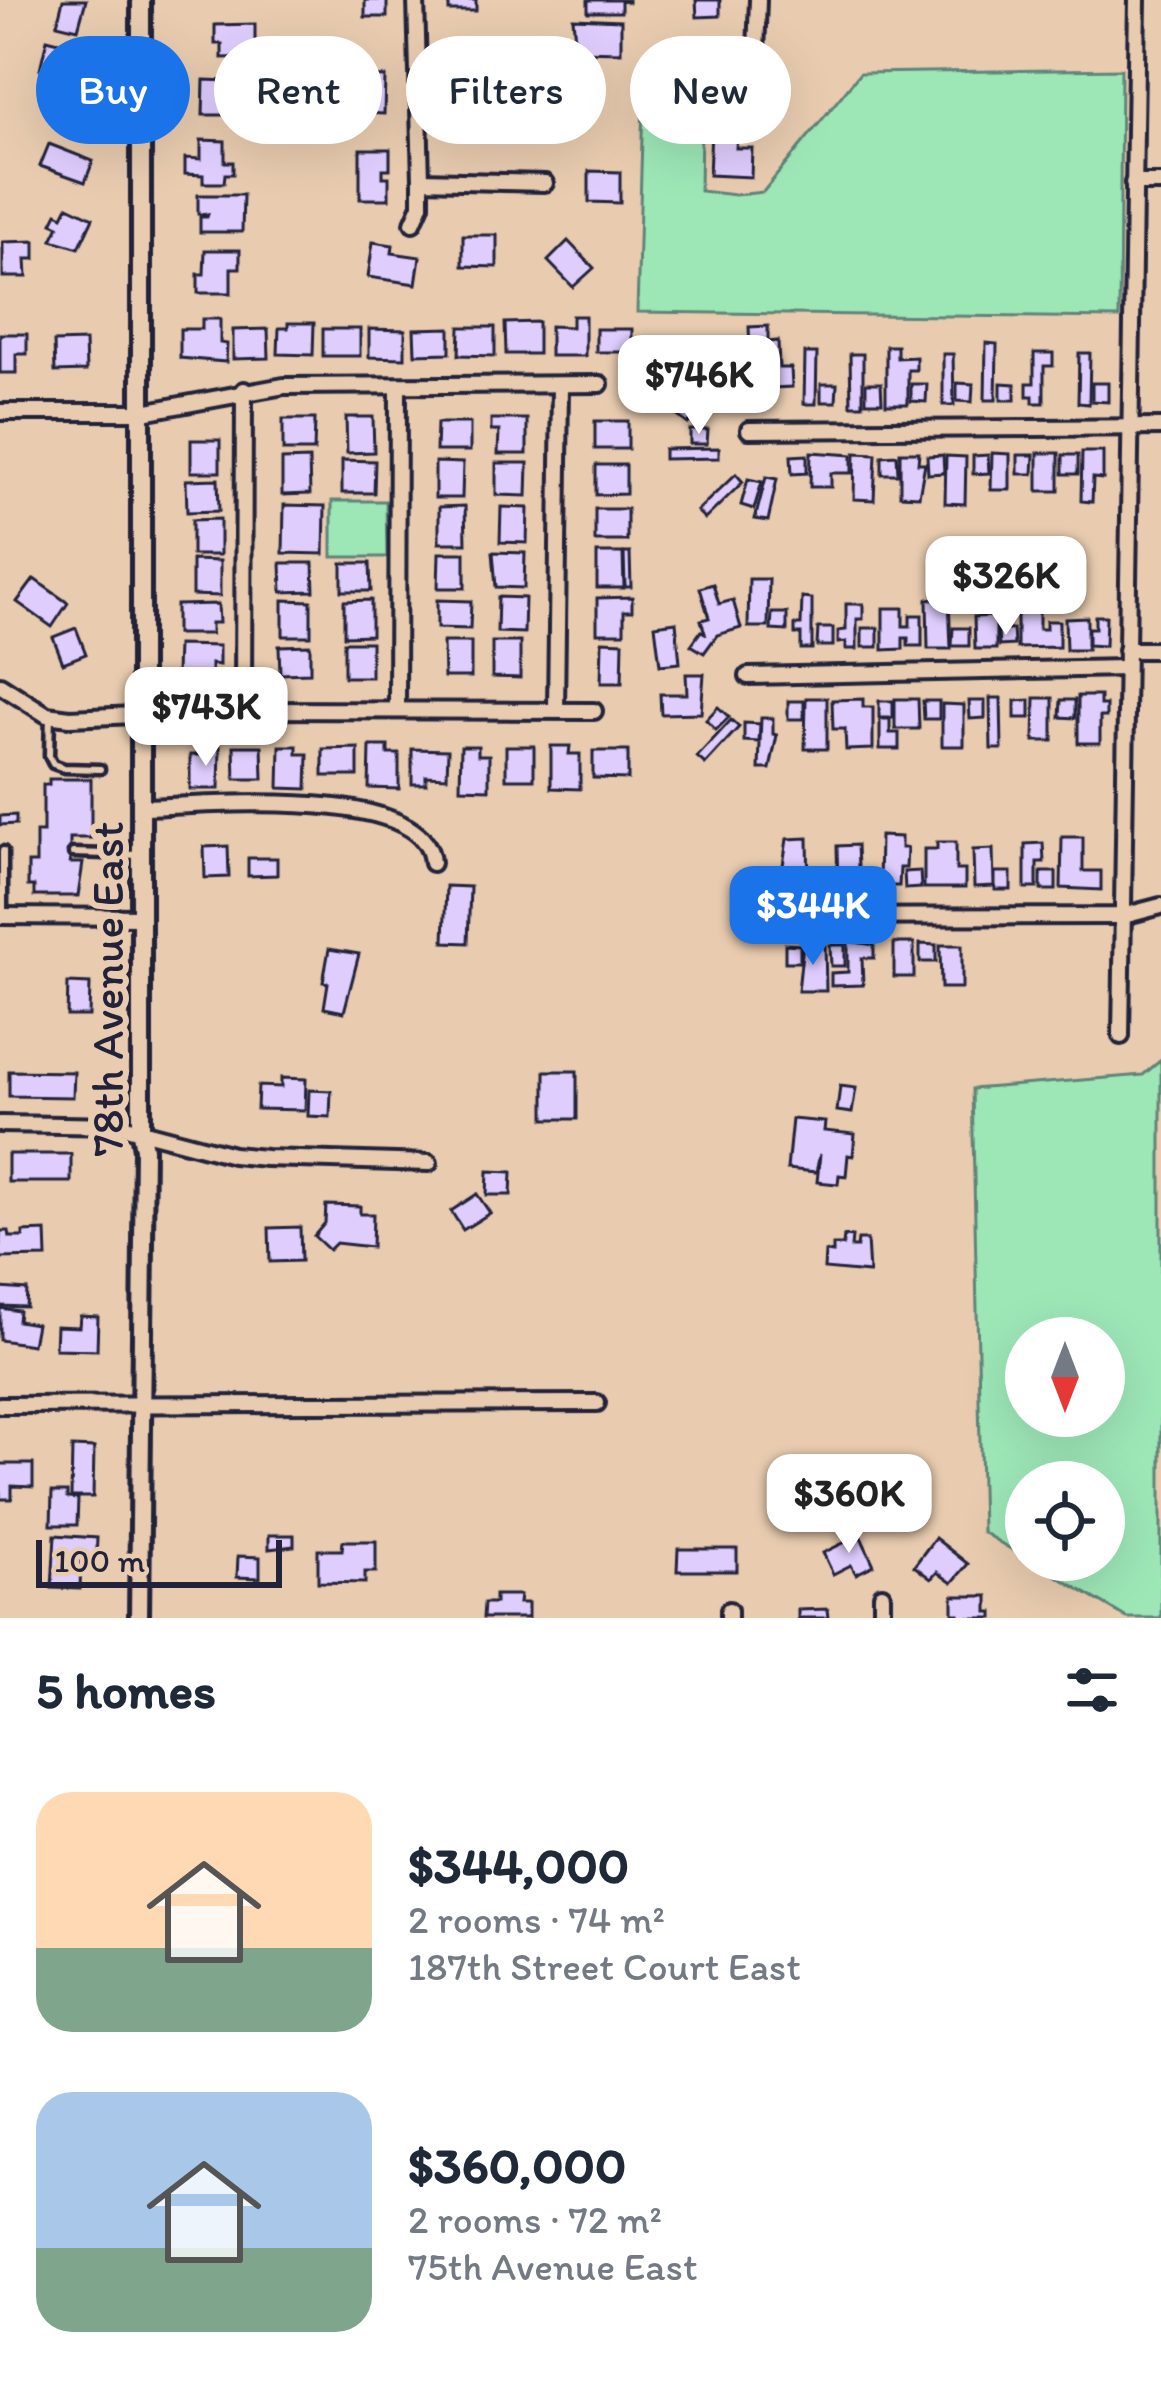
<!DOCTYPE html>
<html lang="en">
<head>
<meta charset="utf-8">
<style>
  :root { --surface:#fff; --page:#f6f6f7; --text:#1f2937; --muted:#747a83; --accent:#1a73e8 }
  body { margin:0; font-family:Itim,sans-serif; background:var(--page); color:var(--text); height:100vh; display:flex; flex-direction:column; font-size:45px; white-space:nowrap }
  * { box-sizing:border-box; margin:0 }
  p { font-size:39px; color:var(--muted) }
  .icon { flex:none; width:66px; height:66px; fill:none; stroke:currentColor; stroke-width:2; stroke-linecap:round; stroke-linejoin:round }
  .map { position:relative; height:1618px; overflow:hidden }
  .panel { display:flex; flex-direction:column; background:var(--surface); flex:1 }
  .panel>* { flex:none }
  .top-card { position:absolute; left:36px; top:36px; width:1089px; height:108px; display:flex; gap:24px }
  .needle { width:78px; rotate:180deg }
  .tools { position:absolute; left:1005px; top:1317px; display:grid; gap:24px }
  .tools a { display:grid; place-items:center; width:120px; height:120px; border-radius:50%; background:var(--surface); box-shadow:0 12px 48px #0002; font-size:60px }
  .scale { position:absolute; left:36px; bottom:30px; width:246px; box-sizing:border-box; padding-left:12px; border:6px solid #22223b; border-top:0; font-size:33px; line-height:42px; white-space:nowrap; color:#22223b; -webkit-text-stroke:9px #e9ccb0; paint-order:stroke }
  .price { position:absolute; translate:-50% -102px; padding:0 27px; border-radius:24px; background:#fff; color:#222; font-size:39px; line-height:78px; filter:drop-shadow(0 3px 6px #0008) }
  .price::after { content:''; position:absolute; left:50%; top:72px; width:36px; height:27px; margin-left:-18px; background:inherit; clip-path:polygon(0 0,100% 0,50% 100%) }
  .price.on { background:var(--accent); color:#fff }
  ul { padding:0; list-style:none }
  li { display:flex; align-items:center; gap:36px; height:300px; padding:0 36px }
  li span { display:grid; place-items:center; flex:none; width:336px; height:240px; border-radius:36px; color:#555 }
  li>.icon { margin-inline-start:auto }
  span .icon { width:144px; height:144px; fill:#fffc; stroke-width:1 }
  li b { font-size:51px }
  h2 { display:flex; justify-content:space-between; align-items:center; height:144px; padding:0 36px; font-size:51px }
  .chip { padding:0 42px; border-radius:54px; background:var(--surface); box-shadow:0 12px 48px #0002; font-size:42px; line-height:108px }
  .chip.on { background:var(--accent); color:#fff }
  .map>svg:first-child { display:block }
</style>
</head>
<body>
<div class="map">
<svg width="1161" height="1618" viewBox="0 0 1161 1618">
  <rect width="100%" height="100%" fill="#e9ccb0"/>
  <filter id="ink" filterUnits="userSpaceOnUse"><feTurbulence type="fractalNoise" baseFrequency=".00833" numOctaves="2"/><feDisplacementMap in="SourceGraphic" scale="24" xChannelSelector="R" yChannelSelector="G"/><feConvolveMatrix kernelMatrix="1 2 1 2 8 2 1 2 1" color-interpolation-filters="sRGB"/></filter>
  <g filter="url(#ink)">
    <!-- green -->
    <g fill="#9de7b7" stroke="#608479" stroke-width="3" fill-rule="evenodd">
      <path d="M668,45L719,47L734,64L728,104L701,123L700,191L735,195L763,192L860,73L1121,69L1119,318L637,312L644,67Z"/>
      <path d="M332,501H386L387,557H332Z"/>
      <path d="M1161,1060V1618H1127L1030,1560H1104V1482H1026V1558L982,1532L972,1089L1143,1075ZM1104,1338V1416H1026V1338Z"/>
    </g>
    <!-- building -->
    <g fill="#dfcdfe" stroke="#22223b" stroke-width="3">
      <path d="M63,0H86L78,29L57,24Z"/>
      <rect x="365" y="0" width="22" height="17"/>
      <rect x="449" y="0" width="27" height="11"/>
      <path d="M588,0H628V2L621,1V12H588Z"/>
      <path d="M696,0H720V16L697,17Z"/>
      <path d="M573,18L621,20V52L576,51Z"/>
      <path d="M255,24V57L222,58V44H215V25Z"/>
      <path d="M47,39L75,46L69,76L40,69Z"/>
      <path d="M362,76L385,77L384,114L361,113Z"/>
      <path d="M204,80L228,81L227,115H203Z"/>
      <path d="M461,87L508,88V126L461,130Z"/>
      <path d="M77,94H97L98,121L78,122Z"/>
      <path d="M257,101H283L284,120L258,121Z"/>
      <path d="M711,131L737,132L736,148H752L751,177L709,175Z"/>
      <path d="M201,140L225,141V162H233V174H225L224,183H203V175L185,174V158L201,159Z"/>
      <path d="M49,144L93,161L85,182L40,166Z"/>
      <path d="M360,149H390V169H383V177H389V199H360Z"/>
      <path d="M589,171L620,172V203L589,202Z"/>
      <path d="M198,195H243L242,232H200V217H207L208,214H198Z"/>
      <path d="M68,206L93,218L79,248L52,240L59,226L52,223L57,213L63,216Z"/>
      <path d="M463,235H497V267L463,266Z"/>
      <path d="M35,241V259H26L27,277H3V242Z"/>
      <path d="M568,241L594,268L573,287L548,261Z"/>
      <path d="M373,242L393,245L392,253L420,257L416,284L368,277Z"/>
      <path d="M205,250H240V268H231V293H198V274H204Z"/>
      <path d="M572,316H585V356H550V326L572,327Z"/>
      <path d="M202,319H220V343L227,344L226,362L180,358V329H202Z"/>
      <path d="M538,322V354H506L505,323Z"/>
      <path d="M288,323H314L313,355L278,354L279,328H288Z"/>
      <path d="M768,326V342L778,341L779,368H791L792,387L752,389L749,327Z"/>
      <path d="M460,327H495V356L459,355Z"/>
      <path d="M450,328V353L415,354L414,329Z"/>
      <path d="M268,329L269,358L233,359V330Z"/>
      <rect x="323" y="329" width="37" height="27"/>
      <path d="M369,329L405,330V358L369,357Z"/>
      <rect x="596" y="329" width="36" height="23"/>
      <path d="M0,334H27V354H16V373H0Z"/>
      <path d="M85,341L86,371L55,372L54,342Z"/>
      <path d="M986,343L997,344L996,400H985Z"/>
      <path d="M886,346H897V358L916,357V370H908V404H886Z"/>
      <path d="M805,353H817L816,404H804Z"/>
      <path d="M1034,353H1053V366H1044V403H1033V396H1027V383H1034Z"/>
      <path d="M1079,353H1090L1089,404L1078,403Z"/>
      <path d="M720,354L725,372L742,367L747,386L721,393L710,356Z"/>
      <path d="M850,354H863V405H851Z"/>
      <path d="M943,354H953L954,405H943Z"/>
      <path d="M668,380L702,405L688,424L654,398Z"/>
      <path d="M866,383H881L882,402H866Z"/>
      <path d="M957,383L973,384L972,402L957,401Z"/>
      <path d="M1001,383L1015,384V400H1001Z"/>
      <path d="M1092,383H1108V402L1092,401Z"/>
      <path d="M703,384L718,396L708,408L694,396Z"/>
      <path d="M821,384H837L836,402H821Z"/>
      <path d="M911,384H927L926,402L911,401Z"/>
      <path d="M346,417H373L374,452L347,453Z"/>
      <path d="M283,419H315L314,451H283Z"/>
      <path d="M491,419H527V454H498L499,431H491Z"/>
      <rect x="595" y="421" width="33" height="28"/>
      <path d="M437,423H470V451H436Z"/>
      <path d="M690,430H708L707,444H690Z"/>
      <rect x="191" y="440" width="29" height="32"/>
      <path d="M719,448V458L664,459V449Z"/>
      <path d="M811,452L852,455V473H831V487H810Z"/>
      <path d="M900,452H919L918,463H925L919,496L900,495Z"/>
      <path d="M1082,452H1103V479L1093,478L1092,502L1081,501Z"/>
      <path d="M855,453L876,454L874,500L854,499Z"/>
      <path d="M992,453L1010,454V490H991Z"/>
      <rect x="1038" y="453" width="21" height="38"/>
      <path d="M807,455V473L792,474L791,456Z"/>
      <path d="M897,455L898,474H882V456Z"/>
      <path d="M943,455L944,473L928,474L927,456Z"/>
      <path d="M988,455L989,473L973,474V456Z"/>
      <path d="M1018,455H1034L1033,474H1018Z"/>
      <rect x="1063" y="455" width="15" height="19"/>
      <path d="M946,456L966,457L965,504L945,503Z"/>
      <path d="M309,459L310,494L282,495V460Z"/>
      <path d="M342,460L375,461L374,493H342Z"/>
      <path d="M435,462L463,463L462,498H435Z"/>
      <path d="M496,463H528L527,496L496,495Z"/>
      <path d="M596,465H626V494L596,495Z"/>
      <path d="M736,474L743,482L705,519L697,511Z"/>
      <path d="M766,477L777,479L768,521L755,519Z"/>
      <path d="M218,479L219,511L187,512L186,480Z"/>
      <path d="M748,479L762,482L754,509L741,505Z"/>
      <path d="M284,505L325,506L324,554L283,553Z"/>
      <path d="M465,506L466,543H439V507Z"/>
      <path d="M501,507L528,508L527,543L500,542Z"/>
      <rect x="595" y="509" width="32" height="32"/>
      <path d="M220,519V555H192V520Z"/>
      <path d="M493,552L525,553L524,588L496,587Z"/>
      <path d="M439,553H465V588H438Z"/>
      <path d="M597,553H623L624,588H597Z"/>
      <path d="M624,553H630L631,587H625Z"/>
      <path d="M192,560L220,561V596L192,595Z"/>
      <path d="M281,563H313L314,591L282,592Z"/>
      <path d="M342,563H370L371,591H342Z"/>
      <path d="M34,579L68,603L52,627L17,602Z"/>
      <path d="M749,579H769L768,627H748Z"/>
      <path d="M713,584L719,604L733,600L741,628L717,635L704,653L691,645L701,631L705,633L701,620L709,618L700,588Z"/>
      <path d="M498,597L525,598L524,633L497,632Z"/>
      <path d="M632,597V611H624V633H597V598Z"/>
      <path d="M802,598L812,599V649H801V634H795V625H801Z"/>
      <path d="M927,599H949L951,649H928Z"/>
      <path d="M283,600L311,601V636H283Z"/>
      <path d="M371,600V635L344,636V601Z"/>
      <path d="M437,600L471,601L470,629L437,628Z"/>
      <path d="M218,604L219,623H211V634H176V605Z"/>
      <path d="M846,604H863V619H857V649H846V642L838,643V631L846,630Z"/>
      <path d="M1039,604V629H1046V621H1059V647L1017,648V605Z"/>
      <path d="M883,608H903V626H910V615H922V646H908V638H903V649L883,650Z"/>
      <path d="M772,613H787V631L771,630Z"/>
      <path d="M996,616V649H975L974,617Z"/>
      <path d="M1095,616H1106L1105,646L1088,645V628H1095Z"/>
      <path d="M1087,617V650H1066L1065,618Z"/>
      <path d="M676,622L680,663L660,665L655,625Z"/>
      <path d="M76,628L86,654L63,663L53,637Z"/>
      <path d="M818,628H833V646H817Z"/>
      <rect x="862" y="628" width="16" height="19"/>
      <path d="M953,628H969V646H952Z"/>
      <path d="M1013,629L1014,645L999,646L998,630Z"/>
      <path d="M602,641L623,642L622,683H601Z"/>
      <rect x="344" y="642" width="27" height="35"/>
      <path d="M443,642H471V677H444Z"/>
      <path d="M492,642H520V678L492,677Z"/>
      <path d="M177,645L219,646V665L211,664V675L176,674Z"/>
      <path d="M310,645V673L280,674L279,646Z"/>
      <path d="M686,674H704L701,713L661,714L660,694H687Z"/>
      <path d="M1078,696H1100V705H1106V717H1100V743H1078Z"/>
      <path d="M806,698H827V749H805Z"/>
      <path d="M990,698H1001L1002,749H991Z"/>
      <path d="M1035,698H1053V741H1034Z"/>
      <path d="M863,699V707H873V749L846,750L845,729H833L832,700Z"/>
      <path d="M895,699H918L919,729H895Z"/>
      <path d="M1030,700V718H1015V701Z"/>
      <path d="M1061,700H1075V718L1060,717Z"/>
      <rect x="788" y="701" width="16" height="18"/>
      <rect x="879" y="701" width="14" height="17"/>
      <path d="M923,701H939V719H924Z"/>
      <path d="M969,701H985V718L970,719Z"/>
      <path d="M942,704L964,705V746H942Z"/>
      <path d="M718,707L729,717L716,730L706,720Z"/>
      <path d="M761,718H773V734L777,735L770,769H759Z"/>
      <path d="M880,719H890V733H899V749H880Z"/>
      <path d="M731,720L739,727L705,764L697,757Z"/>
      <path d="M744,723L760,724L759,742L744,741Z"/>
      <path d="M201,746H220L219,789H190V755H201Z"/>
      <path d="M234,746H262L263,779H235Z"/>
      <path d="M280,746H297V754H308L307,789L279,788Z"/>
      <path d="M370,746H388V754H399V789L369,788Z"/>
      <path d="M461,746H478V755H489V789L460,788Z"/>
      <rect x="506" y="746" width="28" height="33"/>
      <path d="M551,746H570L569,754H580V789L551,788Z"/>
      <path d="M358,748V776H323V749Z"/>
      <path d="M412,749L448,750L447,777L426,776V784H412Z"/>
      <path d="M593,751H628V779L593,778Z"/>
      <path d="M49,779H91V838H70V863H83L78,896H34V886H28V863H36V832H43V785H49Z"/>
      <path d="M16,815V824L0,825V816Z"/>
      <path d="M880,836L901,837V848H907L906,868H900L899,886H879Z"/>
      <path d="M1062,837H1083V871H1101V890L1061,888Z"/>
      <path d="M808,838L809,890H788V872H782L787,839Z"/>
      <path d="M937,842H956V870H965V888H924V849H937Z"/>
      <path d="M1043,843L1044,862H1037V888H1025V844Z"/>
      <path d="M857,845L859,890H838L837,846Z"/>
      <path d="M228,846L229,877L205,878L204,847Z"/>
      <path d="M993,849L994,886L974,887L973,850Z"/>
      <path d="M248,858H277V875L248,876Z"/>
      <path d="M920,871L921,888L905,889L904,872Z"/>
      <rect x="814" y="872" width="16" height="18"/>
      <path d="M859,872H875V890H860Z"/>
      <rect x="995" y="872" width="16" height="18"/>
      <rect x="1041" y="872" width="15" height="18"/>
      <path d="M446,886L470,887L468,943L444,942Z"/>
      <path d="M848,941L874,945V958H862L863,985L831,986V973L848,972Z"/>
      <path d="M825,943L826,991H798L803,944Z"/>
      <rect x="894" y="943" width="20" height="34"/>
      <path d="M785,944L800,945V962H785Z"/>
      <path d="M920,944L936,945V962H920Z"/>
      <path d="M830,945H845V966H831Z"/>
      <path d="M940,945H962V988H941Z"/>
      <path d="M329,949L359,954L344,1012L324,1008L328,983L323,982Z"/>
      <path d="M68,983L90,984L89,1016H67Z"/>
      <path d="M9,1071L74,1072L73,1097L9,1096Z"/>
      <rect x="545" y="1071" width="32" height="48"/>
      <path d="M281,1078L306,1079L305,1110L257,1109L258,1086L281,1087Z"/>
      <path d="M840,1086L856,1088L852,1113L837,1111Z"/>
      <path d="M309,1090L331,1091L330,1117L308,1116Z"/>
      <path d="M792,1119L825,1122L824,1131L855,1134L853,1156L848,1155L846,1176L839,1175L838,1184L817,1182L820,1154L816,1172L787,1169Z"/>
      <rect x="8" y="1154" width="63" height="28"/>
      <path d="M488,1171L512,1172L511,1195H487Z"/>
      <path d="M477,1194L490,1213L463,1230L451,1211Z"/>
      <path d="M326,1205L360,1206V1214H373L372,1247L336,1243L329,1250L314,1236L325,1223Z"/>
      <path d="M300,1227L301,1261L270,1262L269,1228Z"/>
      <path d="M0,1231H9L10,1237H23V1232L46,1231L47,1257L0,1258Z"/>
      <path d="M844,1236L852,1237L851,1247H857L858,1240H867L869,1273L824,1269L825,1252L833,1253V1245H843Z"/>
      <path d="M0,1288L27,1290L26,1307L0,1306Z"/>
      <path d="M0,1308L19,1311L18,1321L36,1324L32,1345L0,1340Z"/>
      <path d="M80,1316L98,1317L97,1350L55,1349L56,1326L79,1327Z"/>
      <path d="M72,1447L94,1448L93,1497H71Z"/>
      <path d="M0,1464H33V1487L12,1486V1499H0Z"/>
      <path d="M52,1492H67V1498L78,1499L77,1525H51Z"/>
      <path d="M55,1535L97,1538L96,1560L81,1559L80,1589L52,1588Z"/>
      <path d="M269,1535H294V1546L269,1549Z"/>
      <path d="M860,1535L874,1565L856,1574L851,1565L833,1574L823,1553Z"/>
      <path d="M935,1538L968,1564L952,1583L937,1572L931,1579L914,1566Z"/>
      <path d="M343,1541H376V1572H365V1583L318,1582V1550H342Z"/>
      <path d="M678,1549H737V1571H677Z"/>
      <path d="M238,1556L260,1557V1578L237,1577Z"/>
      <path d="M495,1595H520L519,1603H528V1618H483L484,1603H495Z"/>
      <path d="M953,1596H988V1612H993V1618H959V1614H953Z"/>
      <path d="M828,1609L829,1618H798V1610Z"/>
    </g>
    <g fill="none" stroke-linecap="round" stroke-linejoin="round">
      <!-- service casing -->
      <g stroke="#22223b" stroke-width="15">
        <g id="service">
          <path d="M50,715L49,756L53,764L64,768L100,769"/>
          <path d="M3,851V914"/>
          <path d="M73,853L139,855"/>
        </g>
      </g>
      <!-- minor casing -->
      <g stroke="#22223b" stroke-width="22">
        <g id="minor">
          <path d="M754,105L758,0"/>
          <path d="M421,180L545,183"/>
          <path d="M1133,183H1161"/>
          <path d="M413,223L421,205V180L416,0"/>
          <path d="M0,412H143L284,386L600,384"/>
          <path d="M749,430L1161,427"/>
          <path d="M1126,650H1161"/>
          <path d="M748,676L1126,668"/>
          <path d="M0,685L47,715L70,718L243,710L594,711"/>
          <path d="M243,710L244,390"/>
          <path d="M397,710L398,386"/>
          <path d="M556,710L560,385"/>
          <path d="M144,807C202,806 428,783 432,863"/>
          <path d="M0,916L142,917"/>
          <path d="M747,917L1123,916L1161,906"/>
          <path d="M1121,1036L1137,0"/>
          <path d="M0,1124L122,1126L233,1155L266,1158L429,1163"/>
          <path d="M0,1405L597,1403"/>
          <path d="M882,1595V1618"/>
          <path d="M729,1610V1618"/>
        </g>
      </g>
      <!-- tertiary casing -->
      <g stroke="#22223b" stroke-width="26">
        <path id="tertiary" d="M139,1618L144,1149L141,1133V0"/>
      </g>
      <!-- service -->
      <use href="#service" stroke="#e9ccb0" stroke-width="6"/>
      <!-- minor -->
      <use href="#minor" stroke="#e9ccb0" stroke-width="14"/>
      <!-- tertiary -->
      <use href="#tertiary" stroke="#e9ccb0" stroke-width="16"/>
    </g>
  </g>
  <g text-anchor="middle" stroke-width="12" stroke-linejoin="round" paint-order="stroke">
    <!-- street labels -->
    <g font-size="45" fill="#22223b" stroke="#e9ccb0">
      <text transform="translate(107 989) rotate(-90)" y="16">78th Avenue East</text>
    </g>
  </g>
</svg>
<div class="tools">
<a><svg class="needle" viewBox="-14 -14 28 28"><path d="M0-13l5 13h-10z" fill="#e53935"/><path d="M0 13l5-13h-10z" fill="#747a83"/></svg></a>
<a><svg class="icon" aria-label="locate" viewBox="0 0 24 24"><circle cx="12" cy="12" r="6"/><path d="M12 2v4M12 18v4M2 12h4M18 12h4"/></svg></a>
</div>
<div class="scale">100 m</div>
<b class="price" style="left:699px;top:437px">$746K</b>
<b class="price" style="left:1006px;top:638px">$326K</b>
<b class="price" style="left:206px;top:769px">$743K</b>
<b class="price on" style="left:813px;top:968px">$344K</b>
<b class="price" style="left:849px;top:1556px">$360K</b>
<div class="top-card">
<a class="chip on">Buy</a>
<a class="chip">Rent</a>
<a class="chip">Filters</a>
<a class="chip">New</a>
</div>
</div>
<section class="panel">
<h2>5 homes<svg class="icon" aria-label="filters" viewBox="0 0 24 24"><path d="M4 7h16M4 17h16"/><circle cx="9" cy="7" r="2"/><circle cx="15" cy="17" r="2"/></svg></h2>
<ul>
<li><span style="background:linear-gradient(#ffd9b3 65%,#7fa58c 0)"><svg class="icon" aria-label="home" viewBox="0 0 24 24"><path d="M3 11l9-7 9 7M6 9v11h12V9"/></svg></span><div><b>$344,000</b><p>2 rooms · 74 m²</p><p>187th Street Court East</p></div></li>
<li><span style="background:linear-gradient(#a9c7e8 65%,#7fa58c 0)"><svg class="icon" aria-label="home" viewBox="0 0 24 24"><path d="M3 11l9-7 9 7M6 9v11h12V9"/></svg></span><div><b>$360,000</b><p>2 rooms · 72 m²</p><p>75th Avenue East</p></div></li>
</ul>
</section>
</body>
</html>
